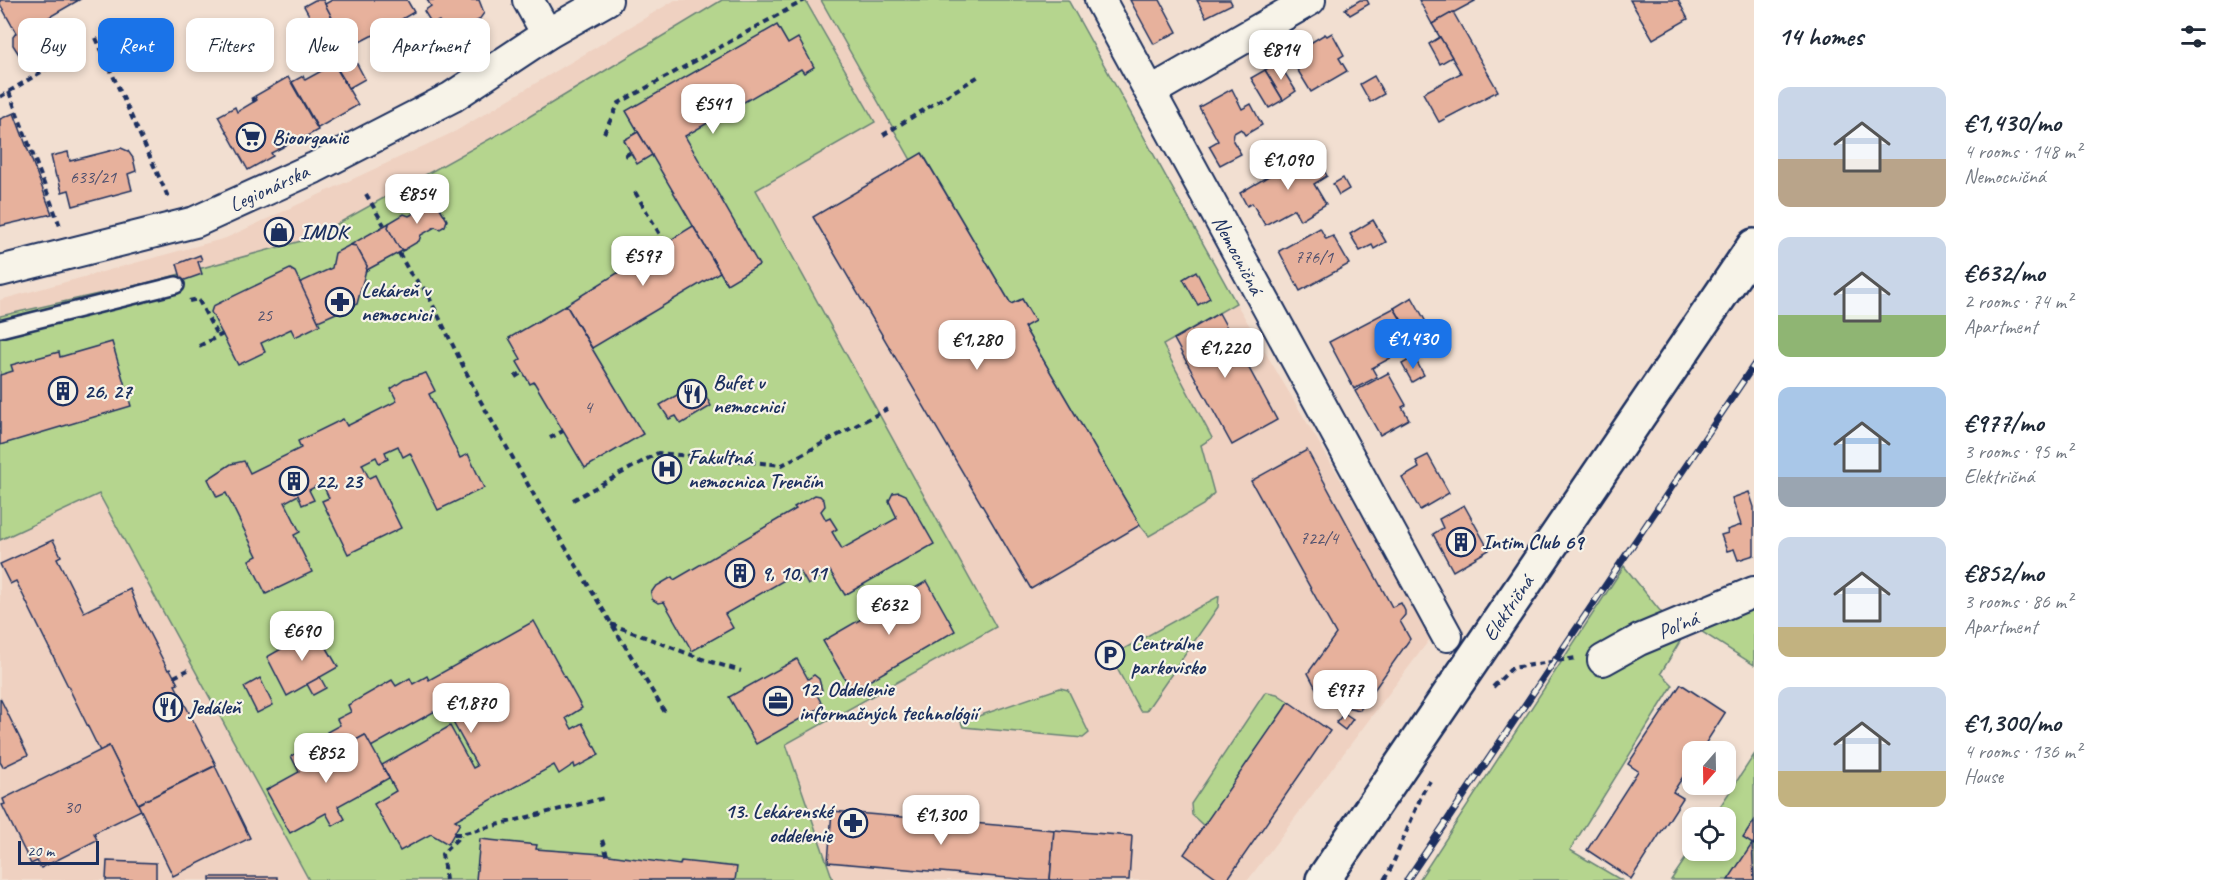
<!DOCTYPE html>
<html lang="en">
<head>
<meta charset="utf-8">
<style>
  :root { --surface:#fff; --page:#f2f2f3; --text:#1f2937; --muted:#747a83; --accent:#1a73e8 }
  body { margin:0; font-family:Caveat,sans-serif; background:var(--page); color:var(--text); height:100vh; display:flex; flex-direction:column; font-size:22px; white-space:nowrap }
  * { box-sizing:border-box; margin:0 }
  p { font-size:20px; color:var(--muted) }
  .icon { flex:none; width:33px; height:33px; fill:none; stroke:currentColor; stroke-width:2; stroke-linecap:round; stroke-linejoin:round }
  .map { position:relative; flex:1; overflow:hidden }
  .panel { display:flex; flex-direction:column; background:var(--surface); width:480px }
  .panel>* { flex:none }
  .banner { position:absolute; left:18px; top:18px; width:570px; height:54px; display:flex; gap:12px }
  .needle { width:39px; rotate:200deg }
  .controls { position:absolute; left:1682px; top:741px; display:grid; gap:12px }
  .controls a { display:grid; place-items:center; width:54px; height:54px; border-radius:12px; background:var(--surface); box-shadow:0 3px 9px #0003; font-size:30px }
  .scale { position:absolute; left:18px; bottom:15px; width:81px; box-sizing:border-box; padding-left:6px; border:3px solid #1b2f5e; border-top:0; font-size:16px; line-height:21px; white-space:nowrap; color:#1b2f5e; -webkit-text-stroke:4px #f7f3e8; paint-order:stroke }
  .price { position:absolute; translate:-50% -51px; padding:0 14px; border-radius:12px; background:#fff; color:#222; font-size:20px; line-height:39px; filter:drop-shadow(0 2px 3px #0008) }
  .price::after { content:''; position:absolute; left:50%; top:36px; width:18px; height:14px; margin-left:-9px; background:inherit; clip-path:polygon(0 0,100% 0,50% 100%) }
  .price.selected { background:var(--accent); color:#fff }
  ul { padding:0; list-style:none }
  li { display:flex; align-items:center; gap:18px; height:150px; padding:0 24px }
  li span { display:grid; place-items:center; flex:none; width:168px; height:120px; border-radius:12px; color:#555 }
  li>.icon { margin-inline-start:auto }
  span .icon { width:72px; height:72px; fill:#fffc; stroke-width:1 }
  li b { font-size:26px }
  h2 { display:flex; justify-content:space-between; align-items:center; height:72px; padding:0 24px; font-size:26px }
  .chip { padding:0 21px; border-radius:12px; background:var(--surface); box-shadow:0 3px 9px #0003; font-size:21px; line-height:54px }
  .chip.selected { background:var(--accent); color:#fff }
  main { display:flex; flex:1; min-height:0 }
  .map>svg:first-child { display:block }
</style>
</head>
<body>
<main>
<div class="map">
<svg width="1754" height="880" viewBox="0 0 1754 880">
  <rect width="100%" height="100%" fill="#f2dfd1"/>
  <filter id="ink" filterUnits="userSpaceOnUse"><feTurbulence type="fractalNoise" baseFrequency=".0167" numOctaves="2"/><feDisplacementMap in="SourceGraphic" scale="12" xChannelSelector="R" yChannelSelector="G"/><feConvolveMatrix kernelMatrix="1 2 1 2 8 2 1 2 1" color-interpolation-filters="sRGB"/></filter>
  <g filter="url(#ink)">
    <!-- built -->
    <path fill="#efd1c1" d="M675,0H1068L1236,303L1433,635L1248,880H0V300L226,238L456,131Z"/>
    <!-- green -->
    <g fill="#b5d58e" stroke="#688276" stroke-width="1.5">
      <path d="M722,0H805L875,122L756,190L996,627L786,744L833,880H309L99,494L0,540V316L147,283L312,238L517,124Z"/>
      <path d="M821,0H1068L1236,303L1163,345L1212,438L1201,445L1214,493L1203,505L1149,536L1140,525L1024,327L1034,321L1022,299L1011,304L923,154L911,160Z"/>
      <path d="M1624,566L1682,638L1661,673L1673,685L1570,850L1621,880H1419Z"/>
      <path d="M1219,596L1218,607L1146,711H1140L1113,661L1118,652Z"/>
      <path d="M1754,600V665L1691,625Z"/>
      <path d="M1060,688L1068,690L1089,733L1083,738L963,727L961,722Z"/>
      <path d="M1267,692L1277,694L1289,702L1204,826L1192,815L1191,804L1264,694Z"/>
      <path d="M1754,755V880H1671L1692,849V850H1725V818L1713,817Z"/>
    </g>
    <!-- building -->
    <g fill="#e7b19c" stroke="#1b2f5e" stroke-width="1.5">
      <path d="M0,0H79L25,31L36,53L34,58L28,61L22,59L13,45V37L16,33L0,4Z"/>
      <path d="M315,0H323L365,79L349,88L335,65L337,63L333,56L332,57L304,6Z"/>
      <path d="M332,0H407L414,12L385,29V32L371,36L348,48L325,4Z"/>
      <path d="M427,0H479L484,13L479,20L448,35L439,21L432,24L424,11L431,6Z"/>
      <path d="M1130,0H1160L1177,32L1154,44Z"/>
      <path d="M1197,0H1230L1232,4L1206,17Z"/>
      <path d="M1360,0H1367L1369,4L1350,15L1345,9Z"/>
      <path d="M1419,0H1474L1475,1L1432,24Z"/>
      <path d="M1630,0H1678L1688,19L1653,39Z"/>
      <path d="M1453,12L1498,91L1439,122L1423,93L1461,73L1432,24Z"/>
      <path d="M777,25L788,44L798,38L814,67L804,73L801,69L685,136L759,265L727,284L626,111Z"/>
      <path d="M1332,33L1344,55L1339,58L1347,71L1311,92L1289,56L1325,34L1327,36Z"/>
      <path d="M1440,37L1452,57L1440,64L1429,44Z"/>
      <path d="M1278,62L1296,91L1283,100L1265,70Z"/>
      <path d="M334,64L358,105L318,128L292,82L303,76L305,80Z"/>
      <path d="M1265,70L1283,100L1269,108L1251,78Z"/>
      <path d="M1374,76L1384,94L1370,102L1360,84Z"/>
      <path d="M288,77L318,130L298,141L296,139L281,148L271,153L273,156L248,170L218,116L235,107L237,112L257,100L255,96Z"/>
      <path d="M1232,89L1242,109L1251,104L1262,125L1245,135L1241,129L1234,133L1233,141L1241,154L1220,165L1209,146L1218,141L1199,107Z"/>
      <path d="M14,113L52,214L0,226V119Z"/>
      <path d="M638,132L652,155L637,164L624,140Z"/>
      <path d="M121,148L128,151L133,158L136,171L128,174L132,190L73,206L69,190L62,192L58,177H56L51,156L68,152L70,161Z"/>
      <path d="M1314,152L1327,176L1314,184L1326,204L1300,220L1294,209L1265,225L1252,203L1247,206L1240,193L1299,158L1301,160Z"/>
      <path d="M922,153L1011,304L1022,299L1035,321L1024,327L1140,525L1031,589L813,217Z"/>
      <path d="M1343,178L1349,189L1339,195L1333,184Z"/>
      <path d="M430,200L436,201L447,220L445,226L440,229L435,227L421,235L419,241L404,250L399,248L388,228L389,223L404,214L409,216L424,208L425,202Z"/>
      <path d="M1373,220L1386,242L1374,249L1372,245L1360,251L1350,234Z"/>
      <path d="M389,223L388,228L399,248L404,250L365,271L367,266L356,246L350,245Z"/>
      <path d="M693,226L720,272L592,348L566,305Z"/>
      <path d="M1320,228L1326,239L1333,236L1349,264L1300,291L1279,251Z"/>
      <path d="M350,245L356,246L367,266L357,304L318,321L299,283L332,268L335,253Z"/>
      <path d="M200,255L202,260L198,262L202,274L182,281L177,264Z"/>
      <path d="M290,269L295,272L320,325L295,337L291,329L261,343L265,352L238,365L211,312L213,306Z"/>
      <path d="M1196,271L1210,298L1198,305L1183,279Z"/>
      <path d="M1412,297L1431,331L1414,341L1394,308Z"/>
      <path d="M566,305L643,434L585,468L534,382L530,384L517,362L521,359L509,338Z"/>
      <path d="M1394,308L1412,338L1407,340L1411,347L1372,368L1377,377L1354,389L1329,342Z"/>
      <path d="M1219,313L1277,420L1232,445L1174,339Z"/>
      <path d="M112,342L131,406L0,445V375L13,371L11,365L59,352L60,357Z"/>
      <path d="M1414,357L1424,375L1412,382L1402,364Z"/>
      <path d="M426,373L435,391L429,394L460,458L468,454L484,488L438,510L410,453L403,457L398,446L385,452L388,459L379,463L376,457L362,464L369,478L375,475L401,528L348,554L322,501L329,498L322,483L309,490L314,500L302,505L298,495L285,502L300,532L294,535L312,572L266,594L249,560L257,556L226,493L217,497L208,479L231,464L244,461L250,473L301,448L298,441L343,419L347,426L397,401L391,389L404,380Z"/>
      <path d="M1388,373L1406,405L1402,407L1409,419L1380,435L1355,391Z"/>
      <path d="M699,382L711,406L681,424L676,416L669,419L660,405Z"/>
      <path d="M1307,450L1392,607L1401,603L1405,611V615L1400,621L1410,639L1360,710L1334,705L1320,696L1308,673L1336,634L1251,481Z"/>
      <path d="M1428,455L1449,493L1420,510L1402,478L1419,468L1416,461Z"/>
      <path d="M899,492L906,495L934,544L845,595L830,571L808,585L800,571L725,614L733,628L692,651L664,602L658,603L652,599L651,593L655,587L672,577L674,580L796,509L794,507L815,495L820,496L824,500L825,506L821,511L826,520L830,518L837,529L832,532L842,549L897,518L889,501L893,493Z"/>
      <path d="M1749,492L1754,507V555L1738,560L1734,549L1727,551L1721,535L1728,533L1727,530L1741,525L1732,498Z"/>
      <path d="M1464,505L1489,550L1453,571L1433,534L1443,528L1439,519Z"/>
      <path d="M53,540L61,556L57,558L84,612L130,589L141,617L168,670L170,669L178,684L175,685L216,765L138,804L109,746L100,751L16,581L10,584L0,564Z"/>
      <path d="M927,581L955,631L852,691L823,641Z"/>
      <path d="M534,621L582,708L566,718L572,729L582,723L599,755L575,768L574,764L559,774L554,765L455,820L460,823L448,844L431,834L400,851L374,804L396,791L382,765L450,726L473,768L477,766L444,706L371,747L365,735L337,751L327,732L340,725L337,719L351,712L348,705L392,680L396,686L410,678L413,684L427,676L429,680Z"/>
      <path d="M316,629L338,667L287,696L267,657Z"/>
      <path d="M797,659L808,679L814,675L819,679L822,690L816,693L823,706L756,744L729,697Z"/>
      <path d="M320,677L326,688L313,695L307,684Z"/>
      <path d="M260,678L273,705L257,713L244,687Z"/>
      <path d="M1681,684L1725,713L1700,752H1692V763L1673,792L1683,798L1631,879L1587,850L1638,771L1628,764Z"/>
      <path d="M0,698L28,755L3,767L0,762Z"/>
      <path d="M1289,702L1330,731L1227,880H1220L1184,854Z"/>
      <path d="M1344,713L1353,719L1345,730L1336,723Z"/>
      <path d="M365,735L389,778L338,806L345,819L333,826L326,813L290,833L266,790L299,772L291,756L307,748L316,762Z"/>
      <path d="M109,746L141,810L94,833L97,840L41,868L37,861L31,864L2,805L5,804L3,799Z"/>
      <path d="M215,766L250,838L173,876L138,804Z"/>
      <path d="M832,811L1054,830L1050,880H1030L828,862Z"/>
      <path d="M1754,821V845L1743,838Z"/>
      <path d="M1054,830L1132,836L1129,880H1050Z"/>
      <path d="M480,839L537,845L536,849L602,854L680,865L681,861L737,867L735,880H476Z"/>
      <path d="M1752,844L1754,880H1728Z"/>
      <path d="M107,861L156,863V880H106Z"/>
      <rect x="210" y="877" width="67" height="3"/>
    </g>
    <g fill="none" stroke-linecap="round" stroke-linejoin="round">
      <!-- lane casing -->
      <g stroke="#1b2f5e" stroke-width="20">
        <path id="lane" d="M0,329L176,285"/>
      </g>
      <!-- street casing -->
      <g stroke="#1b2f5e" stroke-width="34">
        <g id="street">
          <path d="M528,0L547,34"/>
          <path d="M1100,0L1447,636"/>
          <path d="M1150,92L1310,0"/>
          <path d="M0,271L195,222L314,168L452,97L547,34L607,0"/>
          <path d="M1603,660L1639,640L1754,592"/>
        </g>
      </g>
      <!-- secondary casing -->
      <g stroke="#1b2f5e" stroke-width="38">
        <path id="secondary" d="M1323,880L1754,246"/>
      </g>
      <!-- path -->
      <g stroke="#1b2f5e" stroke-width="4" stroke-dasharray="6 4.5" stroke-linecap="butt">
        <path d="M96,38L169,199"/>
        <path d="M9,92L60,226"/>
        <path d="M0,97L46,69"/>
        <path d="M252,97L255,102"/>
        <path d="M604,133L619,103L805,0"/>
        <path d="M883,135L979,76"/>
        <path d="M625,156L631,152"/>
        <path d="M635,192L665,243"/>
        <path d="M366,194L384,225"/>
        <path d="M399,253L410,273L426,291L480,400L535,497L666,714"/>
        <path d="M189,301L198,299L218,337"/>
        <path d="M199,346L223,334"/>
        <path d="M515,377L523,372"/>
        <path d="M550,438L563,431"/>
        <path d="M573,500L658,453L782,465L887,409"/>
        <path d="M611,624L702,659L741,671"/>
        <path d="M174,677L188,670"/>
        <path d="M1493,687L1512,668L1576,658"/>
        <path d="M454,834H461L604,798"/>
        <path d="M602,840L607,855"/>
        <path d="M446,880L442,854L461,835"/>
        <path d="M1384,880L1391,868L1423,792L1430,781"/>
      </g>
      <!-- lane -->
      <use href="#lane" stroke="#f7f3e8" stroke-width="15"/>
      <!-- street -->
      <use href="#street" stroke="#f7f3e8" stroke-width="30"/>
      <!-- secondary -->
      <use href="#secondary" stroke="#f7f3e8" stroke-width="33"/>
      <!-- rail casing -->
      <g stroke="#1b2f5e" stroke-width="7">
        <path id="rail" d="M1407,880L1754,365"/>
      </g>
      <!-- rail -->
      <use href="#rail" stroke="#f7f3e8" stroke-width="4.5" stroke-dasharray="14" stroke-linecap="butt"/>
    </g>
  </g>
  <!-- icons -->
  <defs>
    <g id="supermarket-ring" transform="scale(1.5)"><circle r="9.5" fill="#f7f3e8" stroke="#1b2f5e" stroke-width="1.5"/><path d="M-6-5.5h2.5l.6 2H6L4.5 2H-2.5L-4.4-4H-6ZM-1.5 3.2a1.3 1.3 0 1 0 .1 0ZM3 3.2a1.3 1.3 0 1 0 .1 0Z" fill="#1b2f5e"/></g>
    <g id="shop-ring" transform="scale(1.5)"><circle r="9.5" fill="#f7f3e8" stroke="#1b2f5e" stroke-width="1.5"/><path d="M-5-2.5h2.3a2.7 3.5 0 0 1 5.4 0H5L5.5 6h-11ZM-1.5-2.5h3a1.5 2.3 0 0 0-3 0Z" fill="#1b2f5e"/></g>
    <g id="pharmacy-ring" transform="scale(1.5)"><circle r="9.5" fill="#f7f3e8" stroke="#1b2f5e" stroke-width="1.5"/><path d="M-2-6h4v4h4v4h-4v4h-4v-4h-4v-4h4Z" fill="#1b2f5e"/></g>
    <g id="building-ring" transform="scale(1.5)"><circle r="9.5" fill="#f7f3e8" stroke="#1b2f5e" stroke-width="1.5"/><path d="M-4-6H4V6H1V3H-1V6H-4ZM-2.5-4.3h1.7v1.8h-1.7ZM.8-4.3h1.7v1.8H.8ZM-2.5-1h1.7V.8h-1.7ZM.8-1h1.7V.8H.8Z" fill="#1b2f5e"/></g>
    <g id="restaurant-ring" transform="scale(1.5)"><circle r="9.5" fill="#f7f3e8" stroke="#1b2f5e" stroke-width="1.5"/><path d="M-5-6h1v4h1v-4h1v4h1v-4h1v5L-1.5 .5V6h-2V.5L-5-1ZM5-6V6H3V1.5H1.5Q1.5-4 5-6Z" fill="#1b2f5e"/></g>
    <g id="hospital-ring" transform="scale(1.5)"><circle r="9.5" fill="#f7f3e8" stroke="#1b2f5e" stroke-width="1.5"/><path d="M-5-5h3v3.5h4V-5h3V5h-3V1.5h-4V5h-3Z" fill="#1b2f5e"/></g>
    <g id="parking-ring" transform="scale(1.5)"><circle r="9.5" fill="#f7f3e8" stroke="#1b2f5e" stroke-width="1.5"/><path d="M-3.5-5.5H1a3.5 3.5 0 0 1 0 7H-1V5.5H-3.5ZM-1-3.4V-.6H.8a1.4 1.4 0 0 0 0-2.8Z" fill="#1b2f5e"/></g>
    <g id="office-ring" transform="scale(1.5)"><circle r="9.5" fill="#f7f3e8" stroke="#1b2f5e" stroke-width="1.5"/><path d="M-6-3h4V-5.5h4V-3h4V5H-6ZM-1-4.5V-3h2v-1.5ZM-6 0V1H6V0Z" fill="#1b2f5e"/></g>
  </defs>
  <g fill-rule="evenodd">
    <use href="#supermarket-ring" x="251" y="137"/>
    <use href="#shop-ring" x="279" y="232"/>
    <use href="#pharmacy-ring" x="340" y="302"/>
    <use href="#building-ring" x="63" y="391"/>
    <use href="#restaurant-ring" x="692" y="394"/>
    <use href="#hospital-ring" x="667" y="469"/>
    <use href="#building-ring" x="294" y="481"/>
    <use href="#building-ring" x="1461" y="542"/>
    <use href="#building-ring" x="740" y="573"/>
    <use href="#parking-ring" x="1110" y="655"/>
    <use href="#office-ring" x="778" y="701"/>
    <use href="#restaurant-ring" x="168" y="707"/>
    <use href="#pharmacy-ring" x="853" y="823"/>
  </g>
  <g text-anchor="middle" stroke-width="4.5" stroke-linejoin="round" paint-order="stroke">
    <!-- number labels -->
    <g font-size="18" fill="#4e506e">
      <text x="93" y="183">633/21</text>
      <text x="1314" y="263">776/1</text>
      <text x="264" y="321">25</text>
      <text x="588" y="413">4</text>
      <text x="1319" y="544">722/4</text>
      <text x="72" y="813">30</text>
    </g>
    <!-- poi labels -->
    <g font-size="21" font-weight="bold" fill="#1b2f5e" stroke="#f7f3e8" text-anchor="start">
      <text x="272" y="144">Bioorganic</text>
      <text x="300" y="239">IMDK</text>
      <text x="361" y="297">Lekáreň v<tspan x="361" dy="24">nemocnici</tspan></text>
      <text x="713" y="389">Bufet v<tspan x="713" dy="24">nemocnici</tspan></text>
      <text x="84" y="398">26, 27</text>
      <text x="688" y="464">Fakultná<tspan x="688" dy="24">nemocnica Trenčín</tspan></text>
      <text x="315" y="488">22, 23</text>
      <text x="1482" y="549">Intim Club 69</text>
      <text x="761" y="580">9, 10, 11</text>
      <text x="1131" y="650">Centrálne<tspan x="1131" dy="24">parkovisko</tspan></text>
      <text x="799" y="696">12. Oddelenie<tspan x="799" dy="24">informačných technológií</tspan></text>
      <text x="189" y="714">Jedáleň</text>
      <text x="832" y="818" text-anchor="end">13. Lekárenské<tspan x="832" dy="24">oddelenie</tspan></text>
    </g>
    <!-- street labels -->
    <g font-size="21" fill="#1b2f5e" stroke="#f7f3e8">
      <text transform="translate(269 188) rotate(-25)" y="7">Legionárska</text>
      <text transform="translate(1238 255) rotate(62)" y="7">Nemocničná</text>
      <text transform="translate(1508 608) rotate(-56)" y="7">Električná</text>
      <text transform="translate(1678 625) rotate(-22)" y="7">Poľná</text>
    </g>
  </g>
</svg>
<div class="controls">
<a><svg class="needle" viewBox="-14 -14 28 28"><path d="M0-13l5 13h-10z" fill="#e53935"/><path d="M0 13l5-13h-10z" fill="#747a83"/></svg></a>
<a><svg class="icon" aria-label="locate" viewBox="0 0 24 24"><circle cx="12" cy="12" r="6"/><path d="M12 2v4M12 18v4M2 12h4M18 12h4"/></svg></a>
</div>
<div class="scale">20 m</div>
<b class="price" style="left:1281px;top:81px">€814</b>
<b class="price" style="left:713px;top:135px">€541</b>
<b class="price" style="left:1288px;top:191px">€1,090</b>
<b class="price" style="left:417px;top:225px">€854</b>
<b class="price" style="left:643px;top:287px">€597</b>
<b class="price selected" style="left:1413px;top:370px">€1,430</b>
<b class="price" style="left:977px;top:371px">€1,280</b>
<b class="price" style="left:1225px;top:379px">€1,220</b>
<b class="price" style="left:889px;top:636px">€632</b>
<b class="price" style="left:302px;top:662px">€690</b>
<b class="price" style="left:1345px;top:721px">€977</b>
<b class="price" style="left:471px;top:734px">€1,870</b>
<b class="price" style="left:326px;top:784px">€852</b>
<b class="price" style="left:941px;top:846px">€1,300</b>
<div class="banner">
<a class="chip">Buy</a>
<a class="chip selected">Rent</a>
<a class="chip">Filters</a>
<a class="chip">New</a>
<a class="chip">Apartment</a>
</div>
</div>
<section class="panel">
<h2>14 homes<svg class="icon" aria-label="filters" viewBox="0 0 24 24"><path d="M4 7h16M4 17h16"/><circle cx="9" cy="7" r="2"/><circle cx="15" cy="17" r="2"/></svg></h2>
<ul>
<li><span style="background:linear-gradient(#c9d6e8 60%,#b9a48a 0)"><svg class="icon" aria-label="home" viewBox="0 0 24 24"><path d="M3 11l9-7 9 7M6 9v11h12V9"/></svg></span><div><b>€1,430/mo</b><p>4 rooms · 148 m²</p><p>Nemocničná</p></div></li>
<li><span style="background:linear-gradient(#c9d6e8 65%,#8fb573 0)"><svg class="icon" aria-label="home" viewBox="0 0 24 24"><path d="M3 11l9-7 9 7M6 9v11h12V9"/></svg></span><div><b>€632/mo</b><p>2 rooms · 74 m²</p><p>Apartment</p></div></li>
<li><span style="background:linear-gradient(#a9c7e8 75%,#9aa5b1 0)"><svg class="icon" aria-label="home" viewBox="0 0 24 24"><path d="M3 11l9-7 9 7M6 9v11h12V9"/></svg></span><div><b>€977/mo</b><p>3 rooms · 95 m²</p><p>Električná</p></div></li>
<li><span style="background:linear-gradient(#c9d6e8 75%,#c2b280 0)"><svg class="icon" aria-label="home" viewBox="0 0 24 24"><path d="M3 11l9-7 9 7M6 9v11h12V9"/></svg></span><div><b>€852/mo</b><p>3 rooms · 86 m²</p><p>Apartment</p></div></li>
<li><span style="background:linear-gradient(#c9d6e8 70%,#c2b280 0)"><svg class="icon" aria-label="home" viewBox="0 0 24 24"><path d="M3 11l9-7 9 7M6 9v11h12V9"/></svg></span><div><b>€1,300/mo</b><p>4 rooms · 136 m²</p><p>House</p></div></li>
</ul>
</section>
</main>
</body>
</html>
